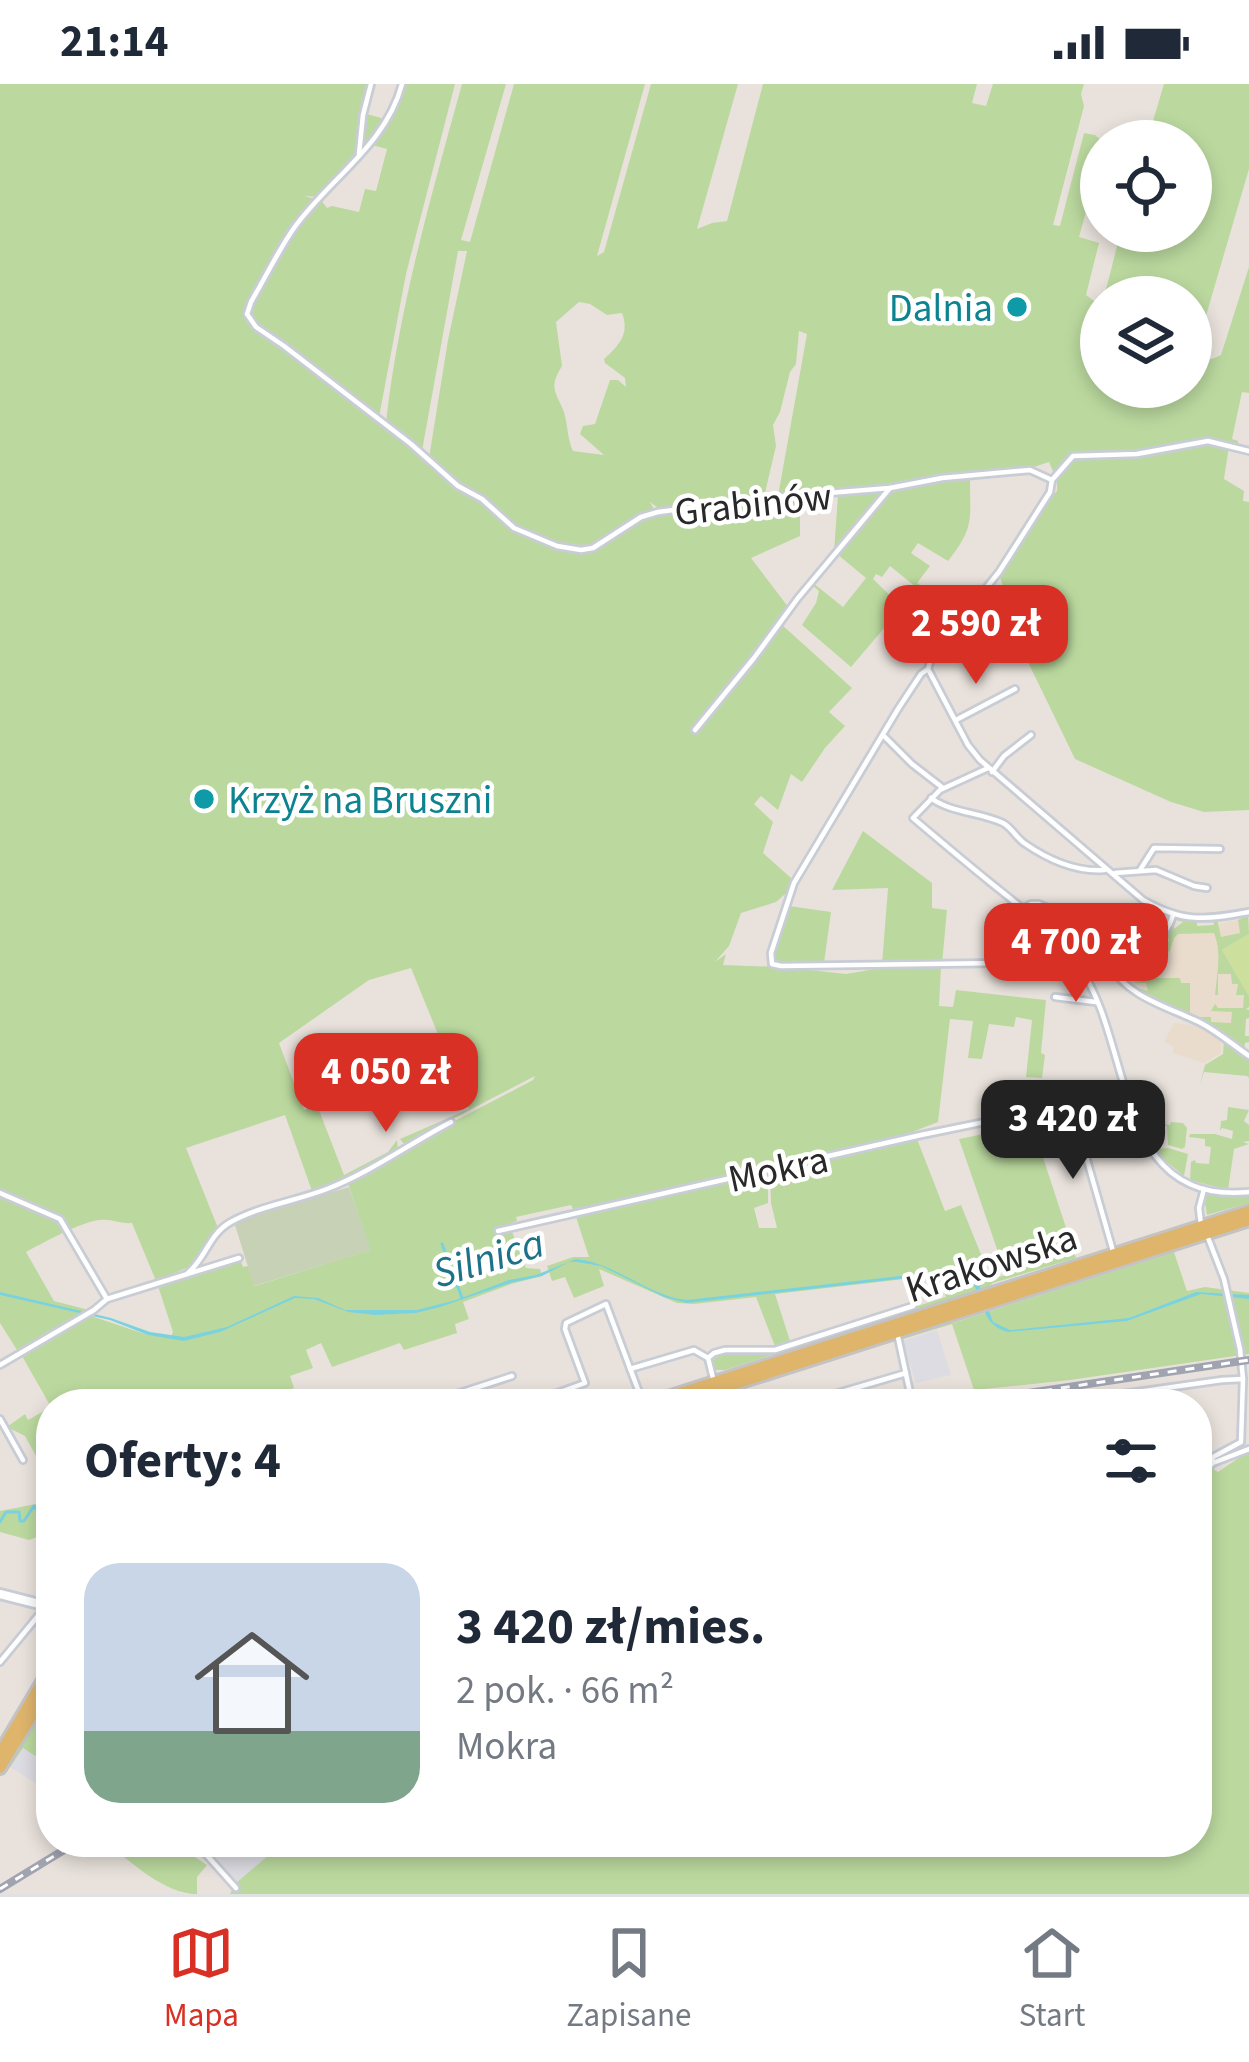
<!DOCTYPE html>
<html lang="pl">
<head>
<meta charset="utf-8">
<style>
  :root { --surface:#fff; --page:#f6f6f7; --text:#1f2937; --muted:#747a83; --line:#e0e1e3; --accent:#d93025 }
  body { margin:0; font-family:"Source Sans 3",sans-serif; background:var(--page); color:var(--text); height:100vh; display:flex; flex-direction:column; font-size:45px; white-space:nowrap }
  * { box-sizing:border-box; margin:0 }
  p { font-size:39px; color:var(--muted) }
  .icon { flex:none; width:66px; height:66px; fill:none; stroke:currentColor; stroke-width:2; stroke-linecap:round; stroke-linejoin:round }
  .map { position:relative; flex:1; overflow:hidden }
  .details { position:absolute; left:36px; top:1305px; width:1176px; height:468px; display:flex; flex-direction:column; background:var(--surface); border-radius:48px; box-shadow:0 6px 18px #0003 }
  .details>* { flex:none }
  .fabs { position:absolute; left:1080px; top:36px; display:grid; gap:24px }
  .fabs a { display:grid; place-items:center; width:132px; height:132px; border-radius:50%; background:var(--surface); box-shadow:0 6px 18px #0003; font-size:60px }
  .price { position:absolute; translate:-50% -102px; padding:0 27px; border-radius:24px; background:var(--accent); color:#fff; font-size:39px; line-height:78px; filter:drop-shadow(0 3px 6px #0008) }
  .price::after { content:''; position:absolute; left:50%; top:72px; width:36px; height:27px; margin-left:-18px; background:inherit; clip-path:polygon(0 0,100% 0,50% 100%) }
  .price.on { background:#222; color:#fff }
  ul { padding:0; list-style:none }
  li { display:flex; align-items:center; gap:36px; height:300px; padding:0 48px }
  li+li { border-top:3px solid var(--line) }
  li span { display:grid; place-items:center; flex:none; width:336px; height:240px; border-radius:36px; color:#555 }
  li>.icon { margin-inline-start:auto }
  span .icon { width:144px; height:144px; fill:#fffc; stroke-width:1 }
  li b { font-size:51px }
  h2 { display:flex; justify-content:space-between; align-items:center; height:144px; padding:0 48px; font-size:51px }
  .status { display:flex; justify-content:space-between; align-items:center; height:84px; padding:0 60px; background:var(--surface); direction:ltr }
  .status svg { height:33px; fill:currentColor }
  .tabs { display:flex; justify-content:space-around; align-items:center; height:168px; border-top:3px solid var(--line); background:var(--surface); font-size:33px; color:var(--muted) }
  .tabs a { display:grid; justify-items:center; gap:6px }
  .tabs .on { color:var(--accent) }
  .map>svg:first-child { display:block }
</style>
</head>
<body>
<div class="status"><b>21:14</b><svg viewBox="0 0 49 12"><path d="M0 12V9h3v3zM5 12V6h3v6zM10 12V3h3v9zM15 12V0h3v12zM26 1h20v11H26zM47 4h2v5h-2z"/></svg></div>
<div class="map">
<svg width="1249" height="1810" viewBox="0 0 1249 1810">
  <rect width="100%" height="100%" fill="#e9e2dc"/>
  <!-- industrial -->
  <g fill="#dddce2">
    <path d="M937,1246L951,1291L916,1299L902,1257Z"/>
    <path d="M22,1663L51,1682V1709L10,1683Z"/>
    <path d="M199,1758H285L237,1799L233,1795L231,1796L212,1770Z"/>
  </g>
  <!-- education -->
  <g fill="#e9dccd">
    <path d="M1249,833V923L1229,942L1225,944L1175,926L1133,899L1126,898V886L1133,877L1146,875V871L1155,869L1169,868L1177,845H1219V840Z"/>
    <path d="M1174,939L1200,942L1221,956V969L1204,979L1173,969V962L1164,958Z"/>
  </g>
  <!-- green -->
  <g fill="#bbd99f" fill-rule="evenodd">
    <path d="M0,0H370L363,29L385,35L373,55L320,113L304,112L316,115L293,142L289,152L321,116L327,124L332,122L359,128L365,105L376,107L387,65L372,61L396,24L404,0H455L406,190L379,333L350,312L348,314L406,358L450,398L491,425L510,443L535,456L560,465L577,467L594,465L646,433L716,422L661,426L650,418L655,427L641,432L593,462L568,464L510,440L490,418L459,400L429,374L448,256L467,167H458L422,367L386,338C399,223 431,112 462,0H506L461,156L470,158L514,0H645L597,172L604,168L651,0H738L697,145L712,139L727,137L763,0H977L972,19L986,22L993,0H1084L1081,10L1084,22L1053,141L1060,142L1084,49L1095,51L1102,57L1101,73L1079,153L1099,159L1086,211L1101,222V303H1191V213H1104L1121,147H1191V57H1147L1164,0H1249V85L1193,276L1212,275L1221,271L1249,183V309L1242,308L1232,355L1238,357V360L1201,356L1139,368L1097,371C1140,379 1183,353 1229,362L1224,395L1244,407L1243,417L1249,418V726L1204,728L1171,718L1075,675L1026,574L998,487L1043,413H1051L1057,407V397L1049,378L1019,388L965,390L887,403L778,412L807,250L799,247L796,280L790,288L780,328L773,341L776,362L764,413L728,419L800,414V452L751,474L789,524L741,589L781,540L852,604L829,628L845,642L825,664L802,698L791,690L778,726L761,712L754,720L773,738L763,769L791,794V805L776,818L741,829L729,862L715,878L726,870L723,881L809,884L810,886L846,890L881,884L941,883L939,922L953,923L956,906L1046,916L1041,969L1045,971L1042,994L1026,993L1032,936L1016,933L1014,943L989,940L982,975L968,974L973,937L950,935L938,1038L912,1048L913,1053L574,1127L571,1121L516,1133L517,1137L509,1140L526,1184L540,1185L542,1192L511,1200L463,1218L469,1235L455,1240L457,1249L404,1266L400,1259L332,1283L321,1259L306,1266L313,1284L290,1292L294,1304L282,1308L274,1320H51V1399L25,1352L7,1343L25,1330L28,1336L51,1323L22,1272L91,1232L148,1251L171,1253L173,1248L158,1202L240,1175L243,1183L248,1182L255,1202L370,1166L348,1099L417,1057L533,996L535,992L404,1060L400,1055L469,1025L458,992L450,995L445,1007L419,1024L404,985L444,965L411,884L369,896L279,959L304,1026L317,1021L344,1091L388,1068L397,1056L398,1066L336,1100L312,1107L285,1031L186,1064L218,1144L191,1182L156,1197L132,1139C120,1140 112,1135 101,1136C84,1136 41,1160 26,1168L54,1217L89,1226L17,1266L0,1239ZM579,218L590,220L607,231L622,229C630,250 619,261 604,275L605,279L625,294L626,303L618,296H610L595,340L583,342L580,350L604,371L573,367C567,354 568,341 564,328C556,307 548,305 562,282L556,238Z"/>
    <path d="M970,393C970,435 975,443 948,477L918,459L911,469L930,482L917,499L930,508L927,512L890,482L882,493L876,490L873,495L902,523L851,583L802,541L816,519L819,507L812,501L795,521L813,499L843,523L866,494L837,470L890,406Z"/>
    <path d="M886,407L834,468L838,411Z"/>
    <path d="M863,747L932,799V824L947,826L942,880H882L888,804L832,806Z"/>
    <path d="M789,822L831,828L824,879L782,880L775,876V867Z"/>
    <path d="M1248,830L1249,850L1222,866L1249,912V923L1246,925L1249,926V934L1246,935L1245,952H1249V958L1245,959L1244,968L1208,939L1193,933H1211V938L1231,939L1232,928L1211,927L1215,920L1218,924H1243L1244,911H1236L1238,900H1232L1231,890H1218V911H1215C1217,889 1222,868 1214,849L1178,850L1174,854L1169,869L1167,863L1169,854L1161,861L1151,864L1165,855L1174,837V845L1183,838L1176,836L1178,834L1197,837V842L1214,841L1213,836L1217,835L1221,853L1240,849L1238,836L1244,833L1232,834Z"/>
    <path d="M1144,894H1180L1181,899H1190V932L1150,914L1132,902L1148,907L1146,899H1132L1143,897Z"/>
    <path d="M1224,956L1249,973V994L1247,992L1204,988L1200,1000L1205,981L1223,970Z"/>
    <path d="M1228,1023L1249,1026L1244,1037L1249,1041V1057L1243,1058L1249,1060L1234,1065L1228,1106L1190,1096L1191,1078L1195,1076L1196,1079L1209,1080L1211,1063L1205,1062V1055L1189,1053L1190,1050H1215L1232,1055L1233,1047L1222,1044L1220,1047L1221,1037L1227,1036Z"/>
    <path d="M1140,1038H1146V1045H1154L1155,1039L1170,1041L1171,1038L1183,1039L1187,1044L1185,1063L1182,1065L1168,1061L1167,1042L1157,1040L1156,1065L1168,1064L1188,1070L1184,1092L1156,1069Z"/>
    <path d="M1032,1040L1076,1174L993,1199L985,1207L888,1235L889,1231L946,1213L939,1191L775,1210L791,1260L776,1265L756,1213L694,1220L677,1219L599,1185L604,1202L574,1214L565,1193L552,1197L547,1182L573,1173H589L575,1130L768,1088V1119L754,1124L759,1144H777L771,1119L770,1088L917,1055L945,1127L961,1121L991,1195L1006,1191L959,1055Z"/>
    <path d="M1209,1108L1249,1110V1119L1207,1131L1204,1113Z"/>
    <path d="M1174,1168L1187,1207L1205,1203L1249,1209V1270L1070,1296L974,1306L952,1240L900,1256L906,1252L905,1248L931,1245L936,1240L979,1226L952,1237L953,1239Z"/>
    <path d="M882,1235L883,1236L725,1286H715L713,1277L721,1268L769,1269Z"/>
    <path d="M1249,1367V1810H230L235,1800L284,1758H1197V1387L1210,1383L1218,1388Z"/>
    <path d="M36,1420L41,1429L51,1424V1448L29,1456L0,1448V1427Z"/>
    <path d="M51,1607V1625L45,1627L37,1640L51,1652V1682L23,1664L10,1683L7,1681Z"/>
    <path d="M112,1758L120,1763L128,1758H172L207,1781L197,1793V1810C164,1810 132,1778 106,1759Z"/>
  </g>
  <!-- cemetery -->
  <path fill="#c6d1b5" d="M349,1103L371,1166L254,1202L234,1138Z"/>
  <!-- pitch -->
  <path fill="#ccdf9c" d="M1249,850V912L1222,866Z"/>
  <!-- water -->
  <path fill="#7bd2df" d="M576,1175C617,1179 647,1212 687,1216L963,1185L978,1198L993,1238L1010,1246L1129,1234L1196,1208L1249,1211V1215L1201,1210L1127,1237L1008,1248C974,1239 989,1204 960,1188L687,1219L664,1213L601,1182L577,1178H569L542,1192L510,1199L440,1223L416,1229L375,1231L348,1228L314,1215L295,1214L220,1248L184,1257L148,1251L110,1236L0,1211V1208L111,1234L150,1248L184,1253L227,1243L294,1212L318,1214L345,1226H417L456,1216L509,1196L536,1191Z"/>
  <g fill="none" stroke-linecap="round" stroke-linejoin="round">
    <!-- stream -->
    <g stroke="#7bd2df" stroke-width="3">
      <path d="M442,1160L462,1214"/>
      <path d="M0,1438L6,1428H19L20,1437H24L34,1422L40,1430L51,1425"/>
    </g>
    <!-- minor casing -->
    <g stroke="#c8ccd5" stroke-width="10">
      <g id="minor">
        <path d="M402,0C386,61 330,94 294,144C278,167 265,194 251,218L247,230L256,243L284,262L411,360L458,402L482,415L514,444L557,462L581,466L593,464L641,433L658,428L766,414L890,404L942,394L1030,386L1052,396"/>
        <path d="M359,70L363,31L371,0"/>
        <path d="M947,556L1023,570"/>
        <path d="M928,585L968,661L980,676L1143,816C1183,839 1205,836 1249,828"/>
        <path d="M956,636L1015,605"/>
        <path d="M695,646L754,574L798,514L890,404"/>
        <path d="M885,653L912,680L943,704"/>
        <path d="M988,684L940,706L913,734C939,756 965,778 991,799C1022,824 1054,848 1078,881C1135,959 1111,1122 1249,1108"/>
        <path d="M992,688L1004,672L1031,651"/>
        <path d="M931,714C951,729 980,728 1003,739C1012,744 1015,752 1024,759C1047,775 1076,788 1104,786"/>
        <path d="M1140,786L1154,764L1220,765"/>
        <path d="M1115,789L1156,786L1194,802L1207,804"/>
        <path d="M1023,825L1031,820H1039C1057,828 1075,838 1093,843C1116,848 1139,843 1159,857"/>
        <path d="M1076,878L781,882L772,880L771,869L794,799L898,625L921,590L928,585L932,571L999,488L1050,408L1052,396L1073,372L1137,370L1208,357L1249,367"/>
        <path d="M1109,880C1127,913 1168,923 1199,938C1217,947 1233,961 1249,972"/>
        <path d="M1084,890C1118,876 1162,870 1173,831"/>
        <path d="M1055,913L1096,918"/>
        <path d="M1059,1023L1081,1055L1113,1167"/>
        <path d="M0,1109L60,1135L107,1215"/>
        <path d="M1201,1141L1199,1124L1204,1105"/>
        <path d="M498,1147L921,1051L1127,1009"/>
        <path d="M1207,1151L1224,1195L1240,1265L1243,1295L1241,1358L1213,1373L1211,1381"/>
        <path d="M188,1189C205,1175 209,1151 229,1139C258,1122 296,1117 327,1105C371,1088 409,1060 451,1038"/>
        <path d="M898,1253L912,1318"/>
        <path d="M708,1274L714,1269L725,1266H775L913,1222"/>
        <path d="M0,1281L94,1226L107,1215L239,1174"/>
        <path d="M630,1285L694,1266L708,1274L714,1298"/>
        <path d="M426,1320L512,1292"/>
        <path d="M527,1320L585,1299L565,1245L566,1239L606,1220L640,1311"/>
        <path d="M801,1320L906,1289"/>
        <path d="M1052,1320L1222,1296L1243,1295"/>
        <path d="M0,1335L23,1376"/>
        <path d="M1197,1385L1249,1365"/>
        <path d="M0,1578L47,1521"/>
        <path d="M47,1635L51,1628"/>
        <path d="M195,1758L236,1804"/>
      </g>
    </g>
    <!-- secondary casing -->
    <g stroke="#c8ccd5" stroke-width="14">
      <path id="secondary" d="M0,1510L51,1523"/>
    </g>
    <!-- primary casing -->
    <g stroke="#c3c3c3" stroke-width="16">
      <g id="primary">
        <path d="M646,1320L1249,1127"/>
        <path d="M672,1320L1249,1136"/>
        <path d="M0,1669L51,1583"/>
        <path d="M0,1684L51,1600"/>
      </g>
    </g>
    <!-- minor -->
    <use href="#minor" stroke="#fff" stroke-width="4.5"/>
    <!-- secondary -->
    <use href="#secondary" stroke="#fff" stroke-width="8"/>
    <!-- primary -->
    <use href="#primary" stroke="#dfb56c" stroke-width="10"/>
    <!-- rail casing -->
    <g stroke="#a0a4b1" stroke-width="8">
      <g id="rail">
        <path d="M954,1320L1249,1276"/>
        <path d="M0,1805L77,1758"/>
      </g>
    </g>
    <!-- rail -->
    <use href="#rail" stroke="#fff" stroke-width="3" stroke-dasharray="9" stroke-linecap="butt"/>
  </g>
  <!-- markers -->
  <g fill="#0f9aa8" stroke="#fff" stroke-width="4.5">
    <circle cx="1017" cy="223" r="12"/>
    <circle cx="204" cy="715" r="12"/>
  </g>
  <g text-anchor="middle" stroke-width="9" stroke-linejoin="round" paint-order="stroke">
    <!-- culture labels -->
    <g font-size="39" fill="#0d838f" stroke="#fff" text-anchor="end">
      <text x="993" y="237">Dalnia</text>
      <text x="228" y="729" text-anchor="start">Krzyż na Bruszni</text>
    </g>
    <!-- street labels -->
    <g font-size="39" fill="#292929" stroke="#fff">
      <text transform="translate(753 419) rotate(-6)" y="14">Grabinów</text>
      <text transform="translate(778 1084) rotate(-12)" y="14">Mokra</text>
      <text transform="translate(991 1178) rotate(-18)" y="14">Krakowska</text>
    </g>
    <!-- water labels -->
    <g font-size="42" font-style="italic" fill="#1d7188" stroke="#fff">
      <text transform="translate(488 1173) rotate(-17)" y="15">Silnica</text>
    </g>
  </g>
</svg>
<div class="fabs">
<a><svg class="icon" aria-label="locate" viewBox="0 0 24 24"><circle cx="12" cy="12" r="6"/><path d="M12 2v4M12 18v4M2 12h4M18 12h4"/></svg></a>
<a><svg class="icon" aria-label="layers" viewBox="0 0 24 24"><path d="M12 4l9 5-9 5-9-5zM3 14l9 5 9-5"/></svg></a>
</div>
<b class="price" style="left:976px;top:603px">2 590 zł</b>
<b class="price" style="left:1076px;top:921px">4 700 zł</b>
<b class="price" style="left:386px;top:1051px">4 050 zł</b>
<b class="price on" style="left:1073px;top:1098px">3 420 zł</b>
<section class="details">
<h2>Oferty: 4<svg class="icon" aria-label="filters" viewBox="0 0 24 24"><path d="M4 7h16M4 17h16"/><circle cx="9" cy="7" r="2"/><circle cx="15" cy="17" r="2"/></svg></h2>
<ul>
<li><span style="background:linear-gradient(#c9d6e8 70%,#7fa58c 0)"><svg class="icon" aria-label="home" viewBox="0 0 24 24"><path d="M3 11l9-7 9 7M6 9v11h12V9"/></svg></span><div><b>3 420 zł/mies.</b><p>2 pok. · 66 m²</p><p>Mokra</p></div></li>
</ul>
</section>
</div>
<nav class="tabs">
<a class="on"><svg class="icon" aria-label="map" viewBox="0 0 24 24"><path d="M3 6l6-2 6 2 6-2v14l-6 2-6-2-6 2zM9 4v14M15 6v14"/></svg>Mapa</a>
<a><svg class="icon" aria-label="saved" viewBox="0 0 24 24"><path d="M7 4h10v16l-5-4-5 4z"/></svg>Zapisane</a>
<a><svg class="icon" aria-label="home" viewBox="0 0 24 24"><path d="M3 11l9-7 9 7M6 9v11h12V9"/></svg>Start</a>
</nav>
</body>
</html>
